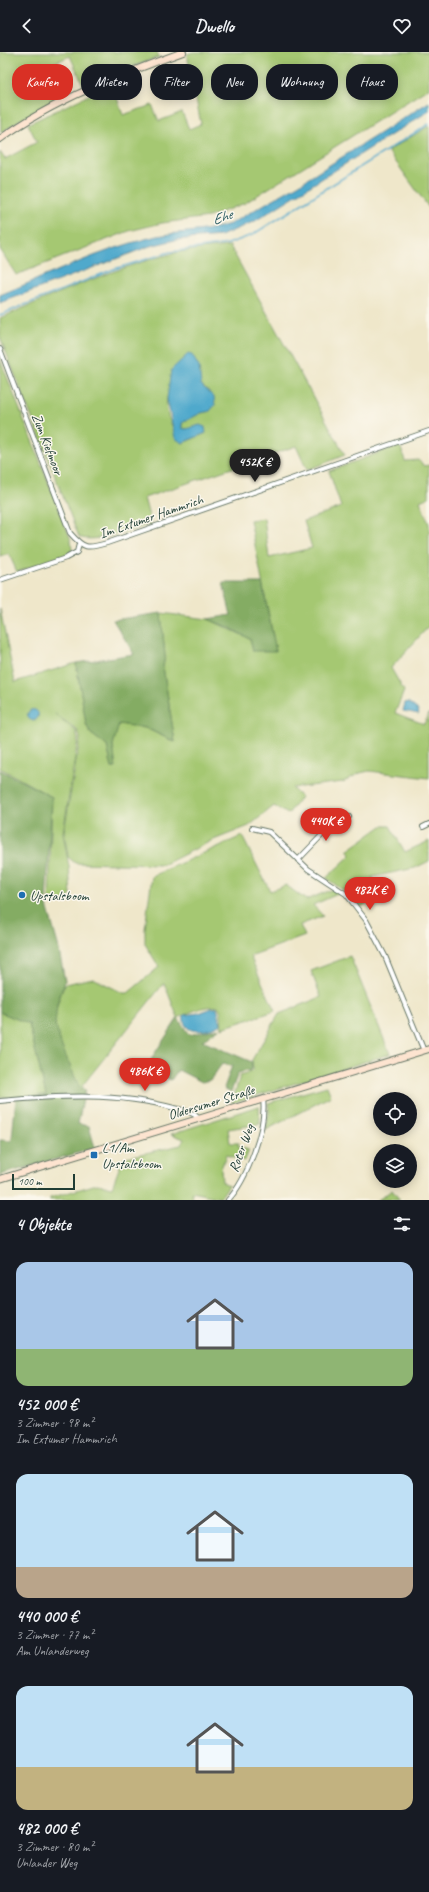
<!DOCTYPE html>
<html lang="de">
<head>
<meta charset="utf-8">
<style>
  :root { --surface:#171b24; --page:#20242c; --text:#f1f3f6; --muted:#9ea1a6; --accent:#d93025 }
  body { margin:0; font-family:Caveat,sans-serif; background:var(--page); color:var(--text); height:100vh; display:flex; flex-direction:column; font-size:15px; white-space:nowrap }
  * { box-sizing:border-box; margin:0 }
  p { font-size:13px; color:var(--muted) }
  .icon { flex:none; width:22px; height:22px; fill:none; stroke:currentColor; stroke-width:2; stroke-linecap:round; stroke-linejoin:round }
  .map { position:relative; height:1148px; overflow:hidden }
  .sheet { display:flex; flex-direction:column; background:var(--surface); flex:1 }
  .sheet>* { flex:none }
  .hud { position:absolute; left:12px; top:12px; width:405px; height:36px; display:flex; gap:8px }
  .controls { position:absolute; left:373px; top:1040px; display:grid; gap:8px }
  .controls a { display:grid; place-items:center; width:44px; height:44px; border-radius:50%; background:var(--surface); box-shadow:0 2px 10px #0003; font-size:20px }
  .scale { position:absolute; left:12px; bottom:10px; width:63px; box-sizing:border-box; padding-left:4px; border:2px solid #1f3d34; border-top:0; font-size:11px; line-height:14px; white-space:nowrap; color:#1f3d34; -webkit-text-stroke:3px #fbf7ec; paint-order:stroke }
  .price { position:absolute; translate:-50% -34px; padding:0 9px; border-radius:14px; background:var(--accent); color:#fff; font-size:13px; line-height:26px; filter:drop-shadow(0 1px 2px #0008) }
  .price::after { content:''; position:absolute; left:50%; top:24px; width:12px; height:9px; margin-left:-6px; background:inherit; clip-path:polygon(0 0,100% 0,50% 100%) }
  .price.on { background:#222; color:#fff }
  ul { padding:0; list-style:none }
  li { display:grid; align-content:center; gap:8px; height:212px; padding:0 16px }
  li span { display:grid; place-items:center; height:124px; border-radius:12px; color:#555 }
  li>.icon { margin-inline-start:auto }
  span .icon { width:72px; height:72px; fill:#fffc; stroke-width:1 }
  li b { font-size:17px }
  h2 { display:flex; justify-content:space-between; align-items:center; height:48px; padding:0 16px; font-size:17px }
  .chip { padding:0 14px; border-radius:16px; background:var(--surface); box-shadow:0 2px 10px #0003; font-size:14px; line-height:36px }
  .chip.on { background:var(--accent); color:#fff }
  header { display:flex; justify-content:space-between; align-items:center; height:52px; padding:0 16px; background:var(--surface); font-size:18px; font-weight:800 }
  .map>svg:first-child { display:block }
</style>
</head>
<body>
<header><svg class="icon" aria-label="back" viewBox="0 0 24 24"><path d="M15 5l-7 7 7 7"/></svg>Dwello<svg class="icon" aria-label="heart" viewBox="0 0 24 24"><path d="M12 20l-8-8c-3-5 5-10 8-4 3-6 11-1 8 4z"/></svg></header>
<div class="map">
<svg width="429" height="1148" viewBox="0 0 429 1148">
  <rect width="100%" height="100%" fill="#fbf7ec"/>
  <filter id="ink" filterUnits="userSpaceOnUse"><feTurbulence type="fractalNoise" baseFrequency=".025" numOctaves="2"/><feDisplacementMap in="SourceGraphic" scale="8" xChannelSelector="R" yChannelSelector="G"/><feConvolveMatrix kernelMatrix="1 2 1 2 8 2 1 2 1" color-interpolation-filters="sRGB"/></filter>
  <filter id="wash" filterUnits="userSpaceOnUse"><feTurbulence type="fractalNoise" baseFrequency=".012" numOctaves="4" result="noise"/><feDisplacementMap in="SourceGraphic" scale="16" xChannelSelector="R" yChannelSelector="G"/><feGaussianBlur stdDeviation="0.9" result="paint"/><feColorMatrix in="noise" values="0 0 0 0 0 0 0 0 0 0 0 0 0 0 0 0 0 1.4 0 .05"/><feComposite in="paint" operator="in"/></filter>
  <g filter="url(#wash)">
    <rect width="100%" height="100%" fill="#efe7ca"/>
    <!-- green -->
    <g fill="#a5c872" stroke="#628253" fill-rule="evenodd">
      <path d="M0,0H157L159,5L114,21L85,37L70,4L42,16L56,48L18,69L1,81Z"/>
      <path d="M193,0H429V36L245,151L209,165L162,171L129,179L16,223L0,197V100L5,107L37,90L28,72L112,32L123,63L152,53L159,69L182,60L189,77L201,72L187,2Z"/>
      <path d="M429,74V156L388,99Z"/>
      <path d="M230,194L345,403L307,418L296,394L144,446L151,472C134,477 94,492 79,485L0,285V266C57,242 115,215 175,201C193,197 212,196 230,194ZM170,324L201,332L204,336L209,339L210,359L201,361L182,370V376L186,377L200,373L206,381L183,391C174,380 164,362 167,346C168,339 171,331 170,324Z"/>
      <path d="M0,307L71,488L72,499L66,503L17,520L9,502L0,505Z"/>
      <path d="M400,393L405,409L418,408L425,414L429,413V445L420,449L429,472V574L391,616L404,639L395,661L424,672L429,661V726L369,719L360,721L343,730L292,736L301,745L288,762L274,754L249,774L211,789L163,813L75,811L68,805L64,780L80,686L77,678L55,662L76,679L78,687L63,781L69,815L71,843L63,850H54L49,847L52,745L0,716V557L15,630L76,611L86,672L90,681L107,694L112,716H115L113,693L119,672L145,676L175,690L163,615L165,604L161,561L208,567L276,599L250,468L264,466L269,506L312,496L304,469L341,455L329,419Z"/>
      <path d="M382,774H390L405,800L429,789V809L415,816L372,825L382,837L362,855L347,841L326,826L351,803L347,799Z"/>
      <path d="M242,784L270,839L286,833L306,848L333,837L340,841L313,853L323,864L300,873L305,884L250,904L275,959L222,976L221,961L218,955C206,952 188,961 178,966L164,931L82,1034L83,1036L80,1037C73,1021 55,988 55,970C55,956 60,944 65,932L93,926L123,941H128L159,915L145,892V877L152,824Z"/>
      <path d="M350,904L390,1002L232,1051L240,1024L253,1019L252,1008L279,962L321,945L311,919Z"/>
      <path d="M0,960L29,972L46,1043L0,1046Z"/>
      <path d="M327,1034L331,1044L266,1078L269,1060L268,1051Z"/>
      <path d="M259,1054L260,1072L228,1077L230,1091H239L238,1095L249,1098L245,1109L226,1103L221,1117L222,1130L229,1133L220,1146L192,1140L193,1148H50V1146L97,1132L112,1135L123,1106L181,1093L184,1087L171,1082Z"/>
      <path d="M392,1138L400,1148H378Z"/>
    </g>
    <!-- forest -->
    <g fill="#84ac64" stroke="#52744c">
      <path d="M223,531H262L276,599H253L250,587L230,576L208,567L231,563Z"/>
      <path d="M161,561L165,604L163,615L175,690L146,676L119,672L113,693L116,716H112L107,694L90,681L86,672L76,611L134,602L113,568Z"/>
      <path d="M0,718L52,745L46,850L58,893L65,929L57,952L55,972L62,995L80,1037L85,1038L78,1072L89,1074L95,1096L0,1123V1088L11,1089L12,1086L16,1045L46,1043L29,972L0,960Z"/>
      <path d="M178,966L189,983L220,976L202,989L252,1010L251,1018L238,1021L231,1040L224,1036L232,1014L222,1012L210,1028L202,1030L178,1018L171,1028L148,1016L153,1004Z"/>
    </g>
    <!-- water -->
    <g fill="#4fa9cc" stroke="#377380">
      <path d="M429,50V59L255,169L221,184L175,188L150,194L0,251V243C49,223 98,199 149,186C175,179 204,181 230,172L298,133Z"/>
      <path d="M188,302L192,303L199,315L201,332L204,336L214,345L215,353L210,359L201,361L182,371V376L186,377L200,373L205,375L206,381L182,391L175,386L167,347L171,318Z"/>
      <path d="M408,650L418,658L419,662L403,659L405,651Z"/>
      <circle cx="33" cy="663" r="5.5"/>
      <path d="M212,956H217L221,972C210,979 181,986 184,963L199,961Z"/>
    </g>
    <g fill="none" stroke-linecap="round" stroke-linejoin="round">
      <!-- stream -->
      <path stroke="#4fa9cc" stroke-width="1.5" d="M0,263L114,217L170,200L228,192L252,183L429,72"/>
    </g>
  </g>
  <g filter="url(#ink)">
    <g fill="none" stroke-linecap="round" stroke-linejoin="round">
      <!-- street casing -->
      <g stroke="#687868" stroke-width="6">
        <g id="street">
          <path d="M0,297L70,481C84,497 87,497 107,491L429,379"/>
          <path d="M0,528L66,506L77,500L79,492"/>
          <path d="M423,775L429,772"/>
          <path d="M252,776L269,780L308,817L346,842L366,868L385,904L424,999"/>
          <path d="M298,808L322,783L349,765"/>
          <path d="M0,1049C58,1044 118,1040 174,1056C182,1058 193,1059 199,1067"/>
          <path d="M228,1148C247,1128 267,1075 263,1047"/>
        </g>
      </g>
      <!-- secondary casing -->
      <g stroke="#687868" stroke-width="8">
        <g id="secondary">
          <path d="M0,87C55,47 120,23 183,0"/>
          <path d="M0,1127L429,997"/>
        </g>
      </g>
      <!-- street -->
      <use href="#street" stroke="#fff" stroke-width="4"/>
      <!-- secondary -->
      <use href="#secondary" stroke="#fde4d0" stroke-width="6"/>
    </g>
  </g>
  <!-- markers -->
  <g fill="#1f6fb2" stroke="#fbf7ec" stroke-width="1.5">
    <circle cx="22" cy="843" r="4"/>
    <rect x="90" y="1099" width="8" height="8" rx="2"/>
  </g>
  <g text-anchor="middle" stroke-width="3" stroke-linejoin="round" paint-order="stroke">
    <!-- street labels -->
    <g font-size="14" fill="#1f3d34" stroke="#fbf7ec">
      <text transform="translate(48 392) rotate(69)" y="5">Zum Kiefmoor</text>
      <text transform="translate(151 464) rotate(-19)" y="5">Im Extumer Hammrich</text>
      <text transform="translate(211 1050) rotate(-17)" y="5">Oldersumer Straße</text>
      <text transform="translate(241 1096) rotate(-70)" y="5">Roter Weg</text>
    </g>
    <!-- poi labels -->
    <g font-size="14" fill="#1f3d34" stroke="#fbf7ec" text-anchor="start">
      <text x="30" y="848">Upstalsboom</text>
      <text x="102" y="1100">L1/Am<tspan x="102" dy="16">Upstalsboom</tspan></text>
    </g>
    <!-- water labels -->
    <g font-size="15" font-style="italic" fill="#2d5d62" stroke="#fbf7ec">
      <text transform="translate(222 165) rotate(-19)" y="5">Ehe</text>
    </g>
  </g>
</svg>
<div class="controls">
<a><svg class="icon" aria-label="locate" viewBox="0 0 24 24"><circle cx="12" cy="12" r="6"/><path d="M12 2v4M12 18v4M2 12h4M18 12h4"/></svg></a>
<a><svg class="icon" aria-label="layers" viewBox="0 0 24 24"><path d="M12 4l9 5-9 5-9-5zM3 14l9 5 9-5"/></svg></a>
</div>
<div class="scale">100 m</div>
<b class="price on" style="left:255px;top:431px">452K €</b>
<b class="price" style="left:326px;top:790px">440K €</b>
<b class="price" style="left:370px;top:859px">482K €</b>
<b class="price" style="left:145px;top:1040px">486K €</b>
<div class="hud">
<a class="chip on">Kaufen</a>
<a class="chip">Mieten</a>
<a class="chip">Filter</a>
<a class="chip">Neu</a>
<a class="chip">Wohnung</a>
<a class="chip">Haus</a>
</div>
</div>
<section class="sheet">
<h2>4 Objekte<svg class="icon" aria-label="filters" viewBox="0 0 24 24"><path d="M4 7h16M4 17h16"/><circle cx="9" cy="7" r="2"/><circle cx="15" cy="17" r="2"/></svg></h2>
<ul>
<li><span style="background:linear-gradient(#a9c7e8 70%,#8fb573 0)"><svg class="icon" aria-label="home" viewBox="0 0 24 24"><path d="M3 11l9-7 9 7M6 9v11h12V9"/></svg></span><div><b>452 000 €</b><p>3 Zimmer · 98 m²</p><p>Im Extumer Hammrich</p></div></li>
<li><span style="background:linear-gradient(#bfe0f5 75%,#b9a48a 0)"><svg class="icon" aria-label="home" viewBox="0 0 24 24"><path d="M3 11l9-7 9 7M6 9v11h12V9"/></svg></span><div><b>440 000 €</b><p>3 Zimmer · 77 m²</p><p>Am Unlanderweg</p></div></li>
<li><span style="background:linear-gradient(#bfe0f5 65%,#c2b280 0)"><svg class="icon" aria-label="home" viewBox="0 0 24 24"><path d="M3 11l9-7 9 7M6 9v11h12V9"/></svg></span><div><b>482 000 €</b><p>3 Zimmer · 80 m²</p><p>Unlander Weg</p></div></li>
</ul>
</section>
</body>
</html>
